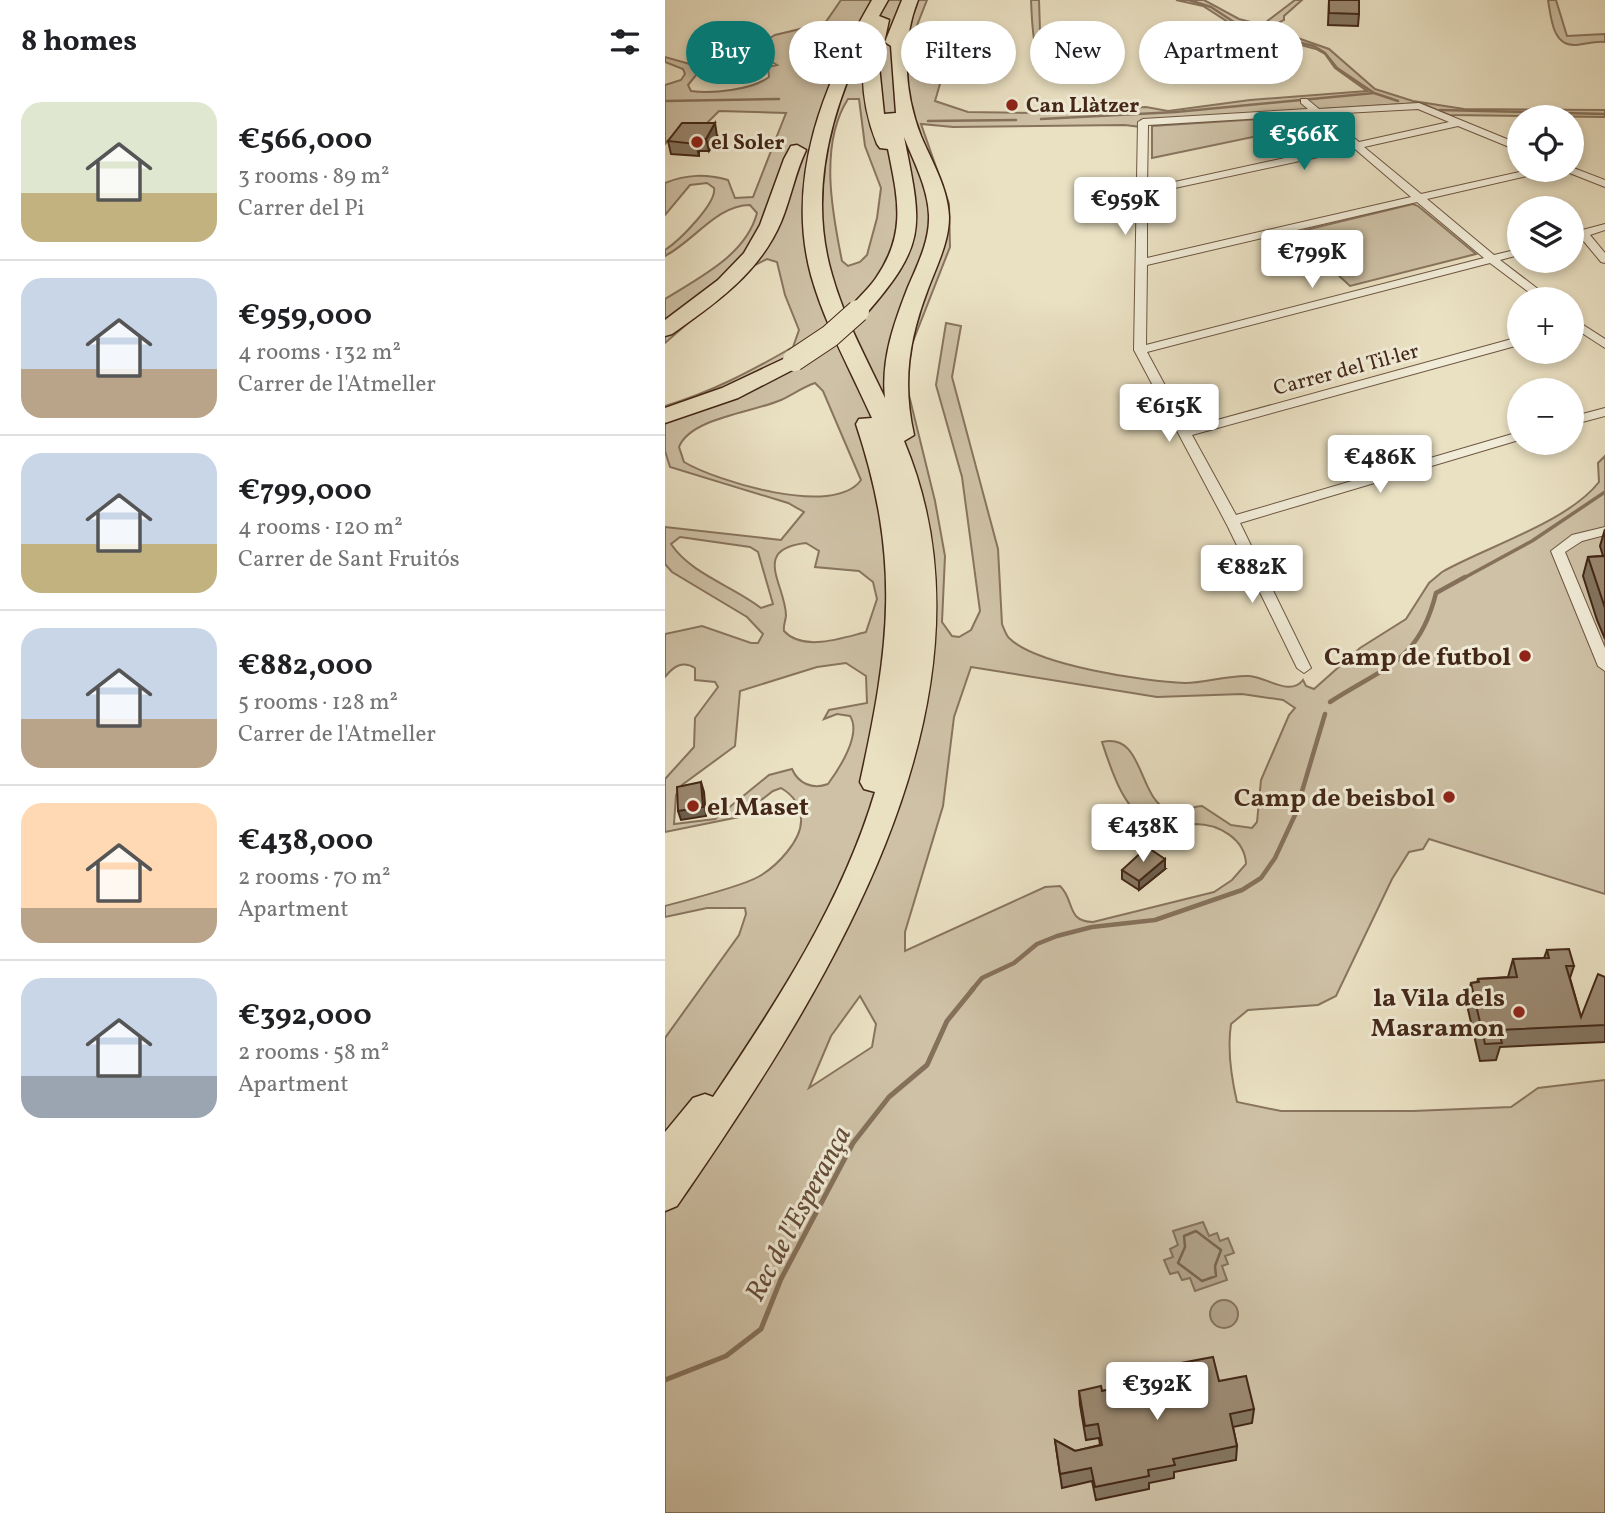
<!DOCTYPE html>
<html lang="en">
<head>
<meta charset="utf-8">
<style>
  :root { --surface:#fff; --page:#f2f2f2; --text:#202124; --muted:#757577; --line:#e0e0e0; --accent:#0f766e }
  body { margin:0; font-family:Vollkorn,serif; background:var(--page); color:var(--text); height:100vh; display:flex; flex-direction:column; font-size:26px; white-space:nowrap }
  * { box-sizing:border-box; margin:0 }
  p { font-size:23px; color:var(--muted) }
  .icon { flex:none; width:38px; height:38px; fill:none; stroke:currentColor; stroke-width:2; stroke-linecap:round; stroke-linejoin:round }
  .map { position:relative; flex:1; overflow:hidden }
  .drawer { display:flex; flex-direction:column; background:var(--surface); width:665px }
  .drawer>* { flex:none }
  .hud { position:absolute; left:21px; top:21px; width:665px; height:63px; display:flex; gap:14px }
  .fabs { position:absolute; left:842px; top:105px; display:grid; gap:14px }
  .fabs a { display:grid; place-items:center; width:77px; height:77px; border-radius:50%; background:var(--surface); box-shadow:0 4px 10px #0003; font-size:35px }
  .price { position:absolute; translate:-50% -60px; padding:0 16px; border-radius:7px; background:#fff; color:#222; font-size:23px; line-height:46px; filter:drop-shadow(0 2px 4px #0008) }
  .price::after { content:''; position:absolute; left:50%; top:42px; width:21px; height:16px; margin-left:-10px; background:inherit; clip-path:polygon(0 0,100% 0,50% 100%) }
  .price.current { background:var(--accent); color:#fff }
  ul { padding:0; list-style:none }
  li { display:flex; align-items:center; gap:21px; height:175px; padding:0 21px }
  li+li { border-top:2px solid var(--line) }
  li span { display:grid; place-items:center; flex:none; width:196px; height:140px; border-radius:21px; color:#555 }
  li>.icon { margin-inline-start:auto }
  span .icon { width:84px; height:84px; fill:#fffc; stroke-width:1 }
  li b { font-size:30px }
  h2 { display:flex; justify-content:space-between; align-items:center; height:84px; padding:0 21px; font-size:30px }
  .chip { padding:0 24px; border-radius:32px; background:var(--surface); box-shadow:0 4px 10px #0003; font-size:24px; line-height:63px }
  .chip.current { background:var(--accent); color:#fff }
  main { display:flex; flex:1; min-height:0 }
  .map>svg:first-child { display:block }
</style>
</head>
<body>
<main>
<section class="drawer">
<h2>8 homes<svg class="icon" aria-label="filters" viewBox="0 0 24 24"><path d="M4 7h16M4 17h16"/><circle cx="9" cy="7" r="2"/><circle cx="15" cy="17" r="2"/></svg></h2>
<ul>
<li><span style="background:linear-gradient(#dfe7d0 65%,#c2b280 0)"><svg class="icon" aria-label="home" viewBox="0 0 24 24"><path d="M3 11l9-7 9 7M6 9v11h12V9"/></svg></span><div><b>€566,000</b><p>3 rooms · 89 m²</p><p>Carrer del Pi</p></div></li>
<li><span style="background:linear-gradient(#c9d6e8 65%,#b9a48a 0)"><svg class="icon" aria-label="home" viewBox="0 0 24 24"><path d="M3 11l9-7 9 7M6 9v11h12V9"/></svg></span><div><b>€959,000</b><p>4 rooms · 132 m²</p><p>Carrer de l'Atmeller</p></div></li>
<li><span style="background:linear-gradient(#c9d6e8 65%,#c2b280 0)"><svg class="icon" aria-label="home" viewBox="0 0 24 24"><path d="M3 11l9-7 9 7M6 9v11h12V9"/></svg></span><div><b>€799,000</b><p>4 rooms · 120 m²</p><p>Carrer de Sant Fruitós</p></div></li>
<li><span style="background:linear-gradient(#c9d6e8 65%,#b9a48a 0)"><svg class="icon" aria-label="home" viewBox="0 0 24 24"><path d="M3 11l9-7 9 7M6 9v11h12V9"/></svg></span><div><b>€882,000</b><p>5 rooms · 128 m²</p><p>Carrer de l'Atmeller</p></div></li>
<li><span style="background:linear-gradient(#ffd9b3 75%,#b9a48a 0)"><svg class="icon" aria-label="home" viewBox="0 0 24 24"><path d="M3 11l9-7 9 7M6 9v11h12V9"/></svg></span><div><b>€438,000</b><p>2 rooms · 70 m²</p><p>Apartment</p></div></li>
<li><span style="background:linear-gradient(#c9d6e8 70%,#9aa5b1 0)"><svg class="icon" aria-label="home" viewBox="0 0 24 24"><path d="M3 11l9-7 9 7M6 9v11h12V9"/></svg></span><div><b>€392,000</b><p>2 rooms · 58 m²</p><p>Apartment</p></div></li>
</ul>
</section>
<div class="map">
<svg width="940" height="1513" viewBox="0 0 940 1513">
  <rect width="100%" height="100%" fill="#eae1c3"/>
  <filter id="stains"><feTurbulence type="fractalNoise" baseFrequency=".00286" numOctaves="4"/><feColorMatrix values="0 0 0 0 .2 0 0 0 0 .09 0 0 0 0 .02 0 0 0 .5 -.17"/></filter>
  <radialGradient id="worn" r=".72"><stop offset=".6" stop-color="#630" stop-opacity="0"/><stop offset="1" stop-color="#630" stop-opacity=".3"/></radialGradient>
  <!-- green -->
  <g fill="#cec1a6" stroke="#88745e" stroke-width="2" fill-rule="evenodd">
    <path d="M176,0H262L249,33L277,40L285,50L270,101L303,112L379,113L481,107L503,111L585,100L702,91L670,68L660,54L651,49L574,29L538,6L511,0H539L574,19L597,25L630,0H637L619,16V20L604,28L664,49L710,89L748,101L799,109L940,110V117L784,115L756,103L476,120V127L460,125L288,127L256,124L284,204L285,247L247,344L241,383L270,501L280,556L277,622L287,636L294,637L306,630L315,611L297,477L271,385L281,323L296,326L287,377L333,549L337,624C339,629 341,635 344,638C371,665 481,682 520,683C541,683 562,675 584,676C602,677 625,697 638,680L641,686L649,689L695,648L741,619L764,583L777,572C821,547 903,522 934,482L933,463L940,456V894L764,839L758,849L744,852L727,879L671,996L653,1005L583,1010L566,1024C562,1050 566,1076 572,1102L616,1111H748L846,1107L873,1088L940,1080V1513H0V1038L74,935L81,914L80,908H42L0,917V906C22,900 75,887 93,877C111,867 138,840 136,818C135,804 128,795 116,788L108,791L74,817L0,832V779L29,747L30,718L53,687L50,682L30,680V668C17,660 8,667 0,677V634L37,626L86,643H93L98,634L82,617L7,572L0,564V527L116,540L139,512L123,503L5,467L0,451V406C47,392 86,371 128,347L134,330L120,295L112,262L102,259L90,265L0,343V299C35,277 81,255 92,213L85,205C52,205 29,241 0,256V250C14,241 52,203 49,188L42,183L25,185L0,215V183C22,174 41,174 63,180L70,198L88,197L121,113L54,111L41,124L12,131L0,144V85L16,80L20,74L18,69L0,62V57L32,66V74L23,85L26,91C46,94 87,90 104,77L103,67L112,65L92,53L94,44L110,35L160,23ZM183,99H194L200,146L216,188L212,218L202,255L195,262L183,266L177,261C167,212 154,144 183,99ZM150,383L158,391L196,480C169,518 51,481 19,462L14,447C25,418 89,412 116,400C127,395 138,387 150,383ZM15,537L85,547L93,552L108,604L96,608C68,586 26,574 6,544ZM141,543L154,551L150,567L194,571L208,582L212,599L201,632C177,638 138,652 119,631C118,625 121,620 121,615C120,584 86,549 141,543ZM181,663L201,676L202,703L164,710L159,719L172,714L185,716C197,734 174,769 163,784C147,790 133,783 127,769L104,775L50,819L9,824L11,795L17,785L70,746L75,691L152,667ZM306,667L492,697L577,694L618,700L630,708L624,715L596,780L592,822L587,828L566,825L537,806C526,806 515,814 505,811C472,800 480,732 437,742C447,772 458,809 487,825C502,833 516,825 530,824C554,824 580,839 581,864L567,880L549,892L428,922C401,922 410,900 395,886L380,887L240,951V932L278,806L289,717ZM195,996L211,1024L207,1047L144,1088L166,1036Z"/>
    <path d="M366,0H374L375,30L385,64L386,68L396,73L380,75C368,51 367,26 366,0Z"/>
    <path d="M883,0H891L902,36L940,34V42C929,41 921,44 911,45C887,47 886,16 883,0Z"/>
    <path d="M643,116L655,123L487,158V126Z"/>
    <path d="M748,204L753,206L811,254L685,286L628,233Z"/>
  </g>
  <!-- water -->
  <g fill="#b1a289" stroke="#85715b" stroke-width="2">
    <path d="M538,1222L544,1236L552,1233L555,1241L563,1238L569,1253L560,1256L563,1264L557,1266L562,1280L530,1291L525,1278L517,1280L513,1272L505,1274L499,1260L508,1257L505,1249L513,1245L508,1231Z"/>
    <circle cx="559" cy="1314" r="14"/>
  </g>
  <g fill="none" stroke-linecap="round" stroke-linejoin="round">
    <!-- shore -->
    <path stroke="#7a6450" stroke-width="2.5" d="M531,1231L556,1250L550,1266L551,1276L537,1281L513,1263L520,1247L519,1236Z"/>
    <!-- stream-far3 -->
    <g stroke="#85715b" stroke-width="2.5">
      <path d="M524,0L546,7L581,30L649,46L660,53L672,68L709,93L733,101"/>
      <path d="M0,101L114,99"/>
      <path d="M775,110L940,114"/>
      <path d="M376,119L511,112L709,93"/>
      <path d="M263,121L351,120"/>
    </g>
    <!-- stream-far2 -->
    <path stroke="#85715b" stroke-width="3.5" d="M797,579L867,541L940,492"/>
    <!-- stream-far1 -->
    <g stroke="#85715b" stroke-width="4.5">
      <path d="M665,702C719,667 754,662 771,593L800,577"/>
      <path d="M307,990L317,978L349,963L372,944L392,936L427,927L490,920L577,890L596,878L610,858L630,815L660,714"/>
    </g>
    <!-- stream -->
    <path stroke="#85715b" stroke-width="5" d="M0,1380L61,1356L96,1329L116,1279L188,1143L224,1097L262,1065L282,1021L308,989"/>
    <!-- minor casing -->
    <g stroke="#6d5642" stroke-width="2">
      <g id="minor">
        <path d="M636,99H642L654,109L754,103L854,144V151L793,126L699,147L756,194L863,170H880L879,172L762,199L829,255L854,249V255L835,260L886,299H873L825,263L482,352L523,428L854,337V345L527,435L571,515L854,432V440L575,523L646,668L639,673L632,668L562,525L469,350L473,122L478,119L643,109L636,103ZM753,109L784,122L694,142L661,114ZM650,115L684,144L482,188L483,125ZM690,149L746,197L482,258V194ZM752,202L819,258L481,345L482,265Z"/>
        <path d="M906,167L940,180V187L902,172L901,170H906Z"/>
        <path d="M940,224V230L925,235L940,253V263L936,262L916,238L906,240V233Z"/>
        <path d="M906,317L940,339V348L906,326Z"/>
        <path d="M940,408V416L906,425V417Z"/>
        <path d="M940,527V535L917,541L900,552L940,648V671L933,666L886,551L907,535Z"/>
      </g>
    </g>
    <!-- motorway casing -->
    <g stroke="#432717" stroke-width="3">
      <g id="motorway">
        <path d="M207,0H223L214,16L224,20L214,66L219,114L231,113L226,46L220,42L237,0H253C236,42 239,93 256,136C267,162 283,188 284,217C284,242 272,265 263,289C244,339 237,382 249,435L239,441C349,703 155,998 12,1206L0,1211V1132L28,1098L40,1094L48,1097C112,1002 177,903 210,792L199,789L195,782C225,646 236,559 191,424L194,419L207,418C186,371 160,325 146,275C120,178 159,83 207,0ZM202,37C194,74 198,109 212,144L215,148L223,149C233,199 242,233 211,278C203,290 191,299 183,311L186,315H200C263,243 257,227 239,137C249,162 263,188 264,215C265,240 253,264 243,287C229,323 216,359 220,398C201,358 179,318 167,275C143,194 165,111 202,37Z"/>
        <path d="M132,145L141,150C130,173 126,198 116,222C95,272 50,304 7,334L0,336V320L53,280L79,253L95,225L119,159L126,146Z"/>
        <path d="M129,354L140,360L137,365L73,398L0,423V408L57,388Z"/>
      </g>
    </g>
    <!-- minor -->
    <use href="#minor" fill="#f1ecd8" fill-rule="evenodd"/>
    <!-- motorway -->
    <use href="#motorway" fill="#eae1c3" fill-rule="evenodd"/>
    <!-- motorway-bridge casing -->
    <g stroke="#432717" stroke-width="24" stroke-linecap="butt">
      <path id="motorway-bridge" d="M129,360L165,336L193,311"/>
    </g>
    <!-- motorway-bridge -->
    <use href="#motorway-bridge" stroke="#eae1c3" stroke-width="22"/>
  </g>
  <!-- wall -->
  <g fill="#847560" stroke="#432717" stroke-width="2">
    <path d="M664,0L694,14L693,26L663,25Z"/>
    <path d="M52,136L44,151H34V156L6,154L3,141Z"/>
    <path d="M940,529V639L932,620L918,576L923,557L938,556L935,546Z"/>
    <path d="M500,869L474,890L457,879V870Z"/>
    <path d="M882,950L909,966L905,978L916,1017L940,977V1042L835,1047L831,1060L815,1061L801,1001L806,983L812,982L813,979L843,977L848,959L879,958Z"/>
    <path d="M505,1365L554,1381L589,1409L587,1423L568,1427L572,1446L571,1460L509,1472V1478L484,1483V1489L431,1500L427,1481L397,1488L390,1440L410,1451L435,1445L434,1438L421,1440L415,1405L414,1391H437L456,1387L505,1373Z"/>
  </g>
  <!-- shaded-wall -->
  <g fill="#6c5f4e" stroke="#432717" stroke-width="2">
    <path d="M50,123L52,136L44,151L41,139Z"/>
    <path d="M32,139L34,151V156L31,144Z"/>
    <path d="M36,782L39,792L41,816L16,820L13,811Z"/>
    <path d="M500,859V869L474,890V881Z"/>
  </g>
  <!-- building -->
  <g fill="#9a8870" stroke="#432717" stroke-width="2">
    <path d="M664,0H694V14L664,13Z"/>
    <path d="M17,123H50L41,139H32L31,144L3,141Z"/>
    <path d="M940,556V608L923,557Z"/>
    <path d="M36,782L38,807L13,811L12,787Z"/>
    <path d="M482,847L500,859L474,881L457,870Z"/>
    <path d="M904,949L909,966H901L916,1017L933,974L940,977V1025L833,1030L837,1043L820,1044L806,983L814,982L813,979L852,977L848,959L884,958L882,950Z"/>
    <path d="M548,1357L554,1381L581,1376L589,1409L565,1414L572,1446L508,1459L510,1465L483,1470L484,1476L430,1487L426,1468L395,1474L390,1440L410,1451L437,1445L433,1424L420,1426L414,1391L436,1386L437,1391L456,1387L457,1382L507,1373L505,1365Z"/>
  </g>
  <!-- markers -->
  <g fill="#8f2418" stroke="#f1ecd8" stroke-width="2.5">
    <circle cx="347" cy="105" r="7"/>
    <circle cx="32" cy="142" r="7"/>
    <circle cx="860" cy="656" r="7"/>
    <circle cx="784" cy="797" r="7"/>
    <circle cx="28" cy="806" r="7"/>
    <circle cx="854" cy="1012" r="7"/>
  </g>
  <g text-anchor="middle" stroke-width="6" stroke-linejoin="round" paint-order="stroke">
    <!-- far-poi labels -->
    <g font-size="21" font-weight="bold" fill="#432717" stroke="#f1ecd8" text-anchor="start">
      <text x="361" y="112">Can Llàtzer</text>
      <text x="46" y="149">el Soler</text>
    </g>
    <!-- far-street labels -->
    <g font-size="21" fill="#432717" stroke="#f1ecd8">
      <text transform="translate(681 369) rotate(-15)" y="7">Carrer del Til·ler</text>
    </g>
    <!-- poi labels -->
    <g font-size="26" font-weight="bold" fill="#432717" stroke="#f1ecd8" text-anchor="end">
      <text x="846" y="665">Camp de futbol</text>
      <text x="770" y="806">Camp de beisbol</text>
      <text x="42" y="815" text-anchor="start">el Maset</text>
      <text x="840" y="1006">la Vila dels<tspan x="840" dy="30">Masramon</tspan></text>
    </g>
    <!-- water labels -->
    <g font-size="28" font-style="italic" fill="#644c39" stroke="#f1ecd8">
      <text transform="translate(132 1213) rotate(-62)" y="10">Rec de l'Esperança</text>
    </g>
  </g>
  <rect width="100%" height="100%" filter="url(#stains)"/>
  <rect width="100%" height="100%" fill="url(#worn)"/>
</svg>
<div class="fabs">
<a><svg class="icon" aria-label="locate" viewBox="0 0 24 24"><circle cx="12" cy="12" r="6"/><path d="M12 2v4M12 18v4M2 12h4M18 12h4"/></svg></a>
<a><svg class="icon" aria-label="layers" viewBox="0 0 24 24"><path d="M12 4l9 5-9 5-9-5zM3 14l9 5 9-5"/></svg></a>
<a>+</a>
<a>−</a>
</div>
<b class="price current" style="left:639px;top:172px">€566K</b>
<b class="price" style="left:460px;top:237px">€959K</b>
<b class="price" style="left:647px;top:290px">€799K</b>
<b class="price" style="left:504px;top:444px">€615K</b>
<b class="price" style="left:715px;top:495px">€486K</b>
<b class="price" style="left:587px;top:605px">€882K</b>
<b class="price" style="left:478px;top:864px">€438K</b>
<b class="price" style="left:492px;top:1422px">€392K</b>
<div class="hud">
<a class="chip current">Buy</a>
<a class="chip">Rent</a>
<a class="chip">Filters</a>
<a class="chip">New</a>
<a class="chip">Apartment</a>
</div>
</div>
</main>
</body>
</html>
